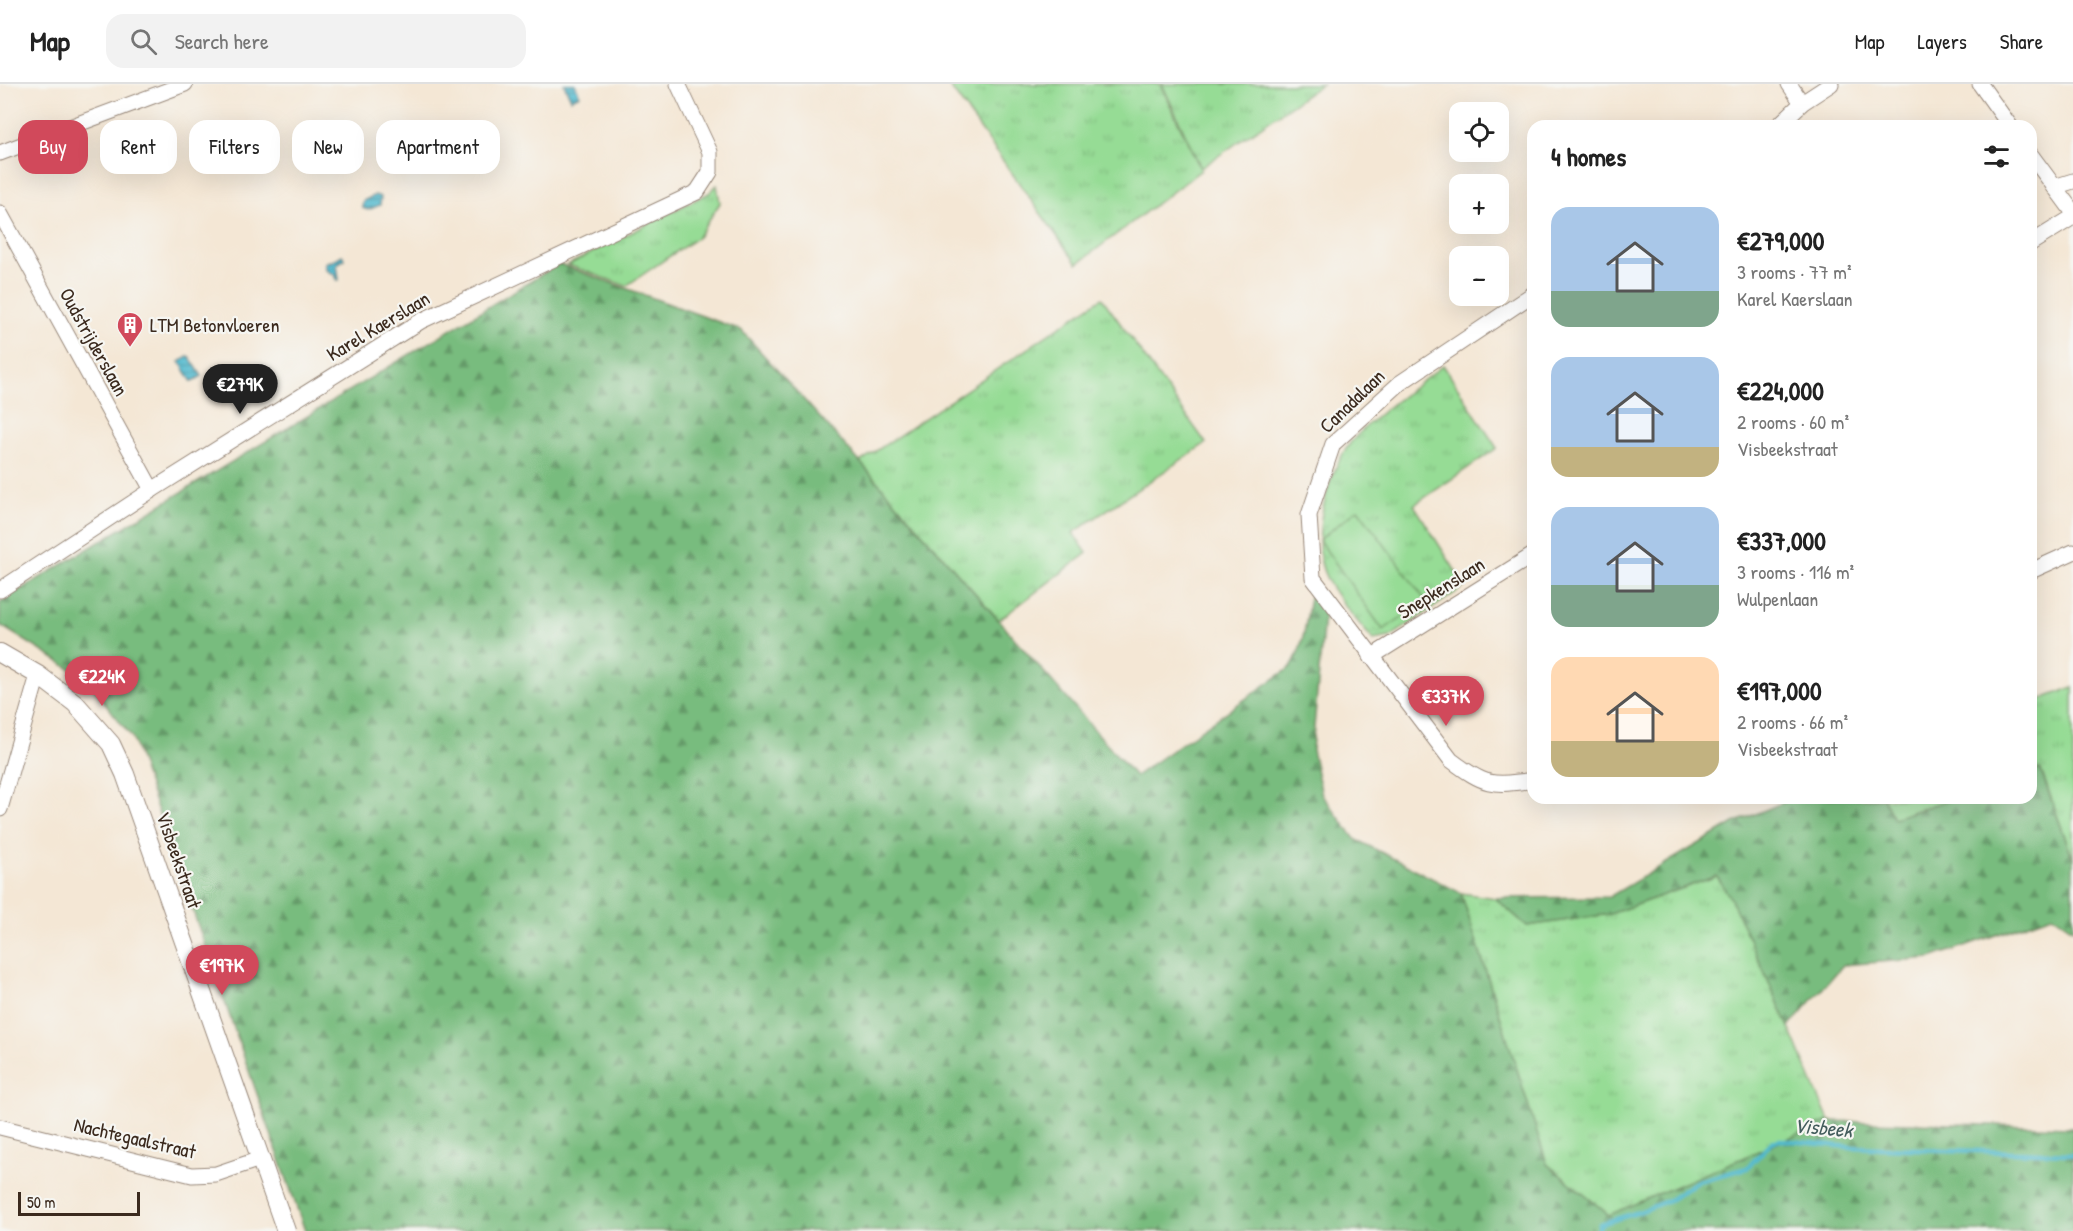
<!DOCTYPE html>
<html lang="en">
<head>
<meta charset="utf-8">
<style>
  :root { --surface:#fff; --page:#f2f2f2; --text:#222; --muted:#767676; --line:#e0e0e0; --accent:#d1495b }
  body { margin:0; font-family:"Patrick Hand",sans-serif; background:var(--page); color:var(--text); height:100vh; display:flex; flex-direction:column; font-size:22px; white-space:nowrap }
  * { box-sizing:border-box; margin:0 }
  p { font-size:20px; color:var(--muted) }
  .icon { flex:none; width:33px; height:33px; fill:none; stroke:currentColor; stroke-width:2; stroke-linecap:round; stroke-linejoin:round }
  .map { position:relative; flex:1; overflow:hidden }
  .side { position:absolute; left:1527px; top:36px; width:510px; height:684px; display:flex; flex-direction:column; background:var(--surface); border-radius:18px; box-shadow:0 6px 24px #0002 }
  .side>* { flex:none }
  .guide { position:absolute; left:18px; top:36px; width:570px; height:54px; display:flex; gap:12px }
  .controls { position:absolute; left:1449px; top:18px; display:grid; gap:12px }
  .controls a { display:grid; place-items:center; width:60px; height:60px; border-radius:12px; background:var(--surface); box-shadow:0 6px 24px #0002; font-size:30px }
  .scale { position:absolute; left:18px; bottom:15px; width:122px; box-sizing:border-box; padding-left:6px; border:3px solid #3b2a1e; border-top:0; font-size:16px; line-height:21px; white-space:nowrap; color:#3b2a1e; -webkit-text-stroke:4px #f6f6f2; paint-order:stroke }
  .price { position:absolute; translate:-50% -51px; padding:0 14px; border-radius:21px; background:var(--accent); color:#fff; font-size:20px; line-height:39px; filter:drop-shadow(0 2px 3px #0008) }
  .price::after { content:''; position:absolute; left:50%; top:36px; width:18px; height:14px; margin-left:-9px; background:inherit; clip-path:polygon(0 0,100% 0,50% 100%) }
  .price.active { background:#222; color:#fff }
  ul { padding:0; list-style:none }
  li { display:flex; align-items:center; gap:18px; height:150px; padding:0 24px }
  li span { display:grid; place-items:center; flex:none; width:168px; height:120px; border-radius:18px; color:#555 }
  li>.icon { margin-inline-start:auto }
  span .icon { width:72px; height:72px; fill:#fffc; stroke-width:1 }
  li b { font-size:26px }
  h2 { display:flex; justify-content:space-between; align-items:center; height:72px; padding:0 24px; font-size:26px }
  .chip { padding:0 21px; border-radius:18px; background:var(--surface); box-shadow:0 6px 24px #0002; font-size:21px; line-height:54px }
  .chip.active { background:var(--accent); color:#fff }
  header { display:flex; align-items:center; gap:36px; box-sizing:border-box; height:84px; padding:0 30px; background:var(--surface); border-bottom:2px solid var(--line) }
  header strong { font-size:28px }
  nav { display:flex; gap:33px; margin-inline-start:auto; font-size:21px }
  .search { width:420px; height:54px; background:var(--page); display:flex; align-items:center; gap:15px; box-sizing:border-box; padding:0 21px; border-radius:18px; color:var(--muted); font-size:22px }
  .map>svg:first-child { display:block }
</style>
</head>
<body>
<header>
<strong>Map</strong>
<div class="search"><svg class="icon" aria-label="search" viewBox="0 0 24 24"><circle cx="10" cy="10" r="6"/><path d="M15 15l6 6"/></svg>Search here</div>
<nav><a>Map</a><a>Layers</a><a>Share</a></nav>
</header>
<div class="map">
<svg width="2073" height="1147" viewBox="0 0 2073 1147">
  <defs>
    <pattern id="grass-tufts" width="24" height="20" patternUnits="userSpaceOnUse" patternTransform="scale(1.5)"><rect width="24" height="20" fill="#96dc95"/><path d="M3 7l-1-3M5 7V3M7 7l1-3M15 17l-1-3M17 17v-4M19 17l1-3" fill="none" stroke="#82bd80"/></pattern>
    <pattern id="forest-firs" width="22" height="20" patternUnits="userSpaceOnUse" patternTransform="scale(1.5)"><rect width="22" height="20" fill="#78bc7e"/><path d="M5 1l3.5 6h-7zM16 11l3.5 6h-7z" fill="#649967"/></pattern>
    <pattern id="water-rules" width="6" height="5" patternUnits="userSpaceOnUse" patternTransform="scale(1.5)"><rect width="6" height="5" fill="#51b9ce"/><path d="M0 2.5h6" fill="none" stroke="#4497a7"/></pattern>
  </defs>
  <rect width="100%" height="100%" fill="#f6f6f2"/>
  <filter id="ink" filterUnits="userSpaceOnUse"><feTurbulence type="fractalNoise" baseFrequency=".0167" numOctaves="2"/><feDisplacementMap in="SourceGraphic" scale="12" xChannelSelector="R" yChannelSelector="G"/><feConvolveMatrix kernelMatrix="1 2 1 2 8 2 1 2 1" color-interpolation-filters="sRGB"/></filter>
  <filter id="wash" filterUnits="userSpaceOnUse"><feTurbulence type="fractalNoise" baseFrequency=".008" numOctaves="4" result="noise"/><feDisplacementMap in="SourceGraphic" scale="24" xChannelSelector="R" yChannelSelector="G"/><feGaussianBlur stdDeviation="1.35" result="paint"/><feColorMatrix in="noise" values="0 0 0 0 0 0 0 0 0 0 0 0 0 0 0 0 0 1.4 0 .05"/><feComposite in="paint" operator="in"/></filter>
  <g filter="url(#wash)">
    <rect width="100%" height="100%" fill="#f4e7d5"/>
    <!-- grass -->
    <g fill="url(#grass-tufts)" stroke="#68835a" stroke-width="1.5">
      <path d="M948,0H1160L1201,86L1077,180Z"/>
      <path d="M1162,0H1322L1201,84Z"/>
      <path d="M717,101L720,119L698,153L626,202L568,181L709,109Z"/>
      <path d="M1102,214L1206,359L1073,449L1087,469L999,536L860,378Z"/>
      <path d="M1443,281L1497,364L1414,421L1465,502L1390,553L1373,556C1360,540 1333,510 1326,493C1317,474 1319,455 1321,435C1325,410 1335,378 1351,358C1376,329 1414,305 1443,281Z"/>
      <path d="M2073,603V775L2041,686L2031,688V619Z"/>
      <path d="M1883,714H1954L1894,734Z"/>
      <path d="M1717,792L1731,815L1789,943L1829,1037L1609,1131L1547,1080L1461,809L1495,814L1527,842L1610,830Z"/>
    </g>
    <!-- forest -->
    <g fill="url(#forest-firs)" stroke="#5a734e" stroke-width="1.5">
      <path d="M559,180L741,246L860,378L1135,692L1291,583C1304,562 1306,537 1310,513L1315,509L1325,521L1312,666L1322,711L1355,755L1461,809L1547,1080L1609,1131L1829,1037L2073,1043V1147H305L132,653L85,594L0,541V518Z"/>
      <path d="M2040,685L2073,775V845L2052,831L1931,874L1843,881L1789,943L1731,815L1717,792L1610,830L1527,842L1495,814L1609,813L1734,739L1794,714H1883L1894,734L1954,714H2031V688Z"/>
    </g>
    <!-- pitch -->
    <path fill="#96dc95" stroke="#68835a" stroke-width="1.5" d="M1358,425L1426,517L1383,546L1319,456Z"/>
    <!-- water -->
    <g fill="url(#water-rules)" stroke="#467276" stroke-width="1.5">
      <path d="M564,0H575L580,11L571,15Z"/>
      <path d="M375,111L381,113L380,121L368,126L362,124L363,117Z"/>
      <path d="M342,171L345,175L337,180L339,196H337L335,191L326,186L325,179L329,177L331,178Z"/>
      <path d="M189,272L202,292L192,298L180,278Z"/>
    </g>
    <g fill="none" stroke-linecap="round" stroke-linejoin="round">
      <!-- stream -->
      <path stroke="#51b9ce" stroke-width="4.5" d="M1598,1147L1600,1140L1639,1128L1669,1116L1698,1097L1747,1084L1772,1058L1780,1056L1850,1063L2073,1070"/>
    </g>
  </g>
  <g filter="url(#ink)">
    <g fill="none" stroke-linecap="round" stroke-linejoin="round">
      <!-- minor casing -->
      <g stroke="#98887a" stroke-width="17">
        <g id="minor">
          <path d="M1789,0L1802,19"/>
          <path d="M1980,0L2010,42"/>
          <path d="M1778,42L1802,19L1831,0"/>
          <path d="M0,69L185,0"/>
          <path d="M2031,71L2073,128"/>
          <path d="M2054,103L2073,97"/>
          <path d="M0,129L152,406"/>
          <path d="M2031,159L2073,133"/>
          <path d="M1533,210L1400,299L1333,360L1309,431L1313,494L1451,676C1484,701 1492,703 1533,696"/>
          <path d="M2031,487L2073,468"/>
          <path d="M0,506L152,406L421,237L697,108L710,88V68L678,0"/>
          <path d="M1371,573L1533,471"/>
          <path d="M0,725L38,591"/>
          <path d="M0,1043L192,1091L216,1090L260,1075"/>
        </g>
      </g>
      <!-- tertiary casing -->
      <g stroke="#98887a" stroke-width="20">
        <path id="tertiary" d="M0,569L38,591L75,619L111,660L125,690L286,1147"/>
      </g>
      <!-- minor -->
      <use href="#minor" stroke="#fff" stroke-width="15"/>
      <!-- tertiary -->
      <use href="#tertiary" stroke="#fff" stroke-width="18"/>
    </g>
  </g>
  <!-- icons -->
  <defs>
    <g id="building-pin" transform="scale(1.35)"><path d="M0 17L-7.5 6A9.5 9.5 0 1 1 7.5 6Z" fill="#d1495b" stroke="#f6f6f2"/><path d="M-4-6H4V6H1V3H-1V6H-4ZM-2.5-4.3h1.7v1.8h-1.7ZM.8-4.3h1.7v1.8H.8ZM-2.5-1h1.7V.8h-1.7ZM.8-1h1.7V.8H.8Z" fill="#fff"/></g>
  </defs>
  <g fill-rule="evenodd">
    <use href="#building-pin" x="130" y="241"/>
  </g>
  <g text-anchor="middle" stroke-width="4.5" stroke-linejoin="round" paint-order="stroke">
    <!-- poi labels -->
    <g font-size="20" fill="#3b2a1e" stroke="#f6f6f2" text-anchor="start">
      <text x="150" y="248">LTM Betonvloeren</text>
    </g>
    <!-- street labels -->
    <g font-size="20" fill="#3b2a1e" stroke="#f6f6f2">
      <text transform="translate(378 242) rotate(-31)" y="7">Karel Kaerslaan</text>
      <text transform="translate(94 258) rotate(61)" y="7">Oudstrijderslaan</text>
      <text transform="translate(1352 317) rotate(-44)" y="7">Canadalaan</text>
      <text transform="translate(1441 504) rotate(-32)" y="7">Snepkenslaan</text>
      <text transform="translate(179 776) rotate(71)" y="7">Visbeekstraat</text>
      <text transform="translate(135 1054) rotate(13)" y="7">Nachtegaalstraat</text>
    </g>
    <!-- water labels -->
    <g font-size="21" font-style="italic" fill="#435c5c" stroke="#f6f6f2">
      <text transform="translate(1823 1044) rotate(5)" y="7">Visbeek</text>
    </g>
  </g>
</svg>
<div class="controls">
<a><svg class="icon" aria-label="locate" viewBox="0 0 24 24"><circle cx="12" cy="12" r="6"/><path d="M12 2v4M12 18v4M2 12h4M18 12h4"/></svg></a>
<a>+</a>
<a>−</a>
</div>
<div class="scale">50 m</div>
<b class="price active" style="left:240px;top:331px">€279K</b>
<b class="price" style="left:102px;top:623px">€224K</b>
<b class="price" style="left:1446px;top:643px">€337K</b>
<b class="price" style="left:222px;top:912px">€197K</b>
<div class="guide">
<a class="chip active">Buy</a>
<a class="chip">Rent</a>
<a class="chip">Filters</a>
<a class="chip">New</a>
<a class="chip">Apartment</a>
</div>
<section class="side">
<h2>4 homes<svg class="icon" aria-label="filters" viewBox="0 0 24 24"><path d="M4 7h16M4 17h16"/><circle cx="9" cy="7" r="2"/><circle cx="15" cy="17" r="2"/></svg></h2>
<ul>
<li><span style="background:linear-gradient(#a9c7e8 70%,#7fa58c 0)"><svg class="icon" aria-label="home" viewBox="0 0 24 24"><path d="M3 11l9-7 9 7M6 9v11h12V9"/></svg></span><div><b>€279,000</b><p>3 rooms · 77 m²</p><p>Karel Kaerslaan</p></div></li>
<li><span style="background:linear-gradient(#a9c7e8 75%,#c2b280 0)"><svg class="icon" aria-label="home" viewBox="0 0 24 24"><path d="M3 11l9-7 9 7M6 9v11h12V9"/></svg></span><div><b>€224,000</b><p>2 rooms · 60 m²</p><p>Visbeekstraat</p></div></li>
<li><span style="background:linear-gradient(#a9c7e8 65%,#7fa58c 0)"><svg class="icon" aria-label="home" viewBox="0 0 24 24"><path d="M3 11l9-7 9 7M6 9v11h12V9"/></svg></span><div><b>€337,000</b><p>3 rooms · 116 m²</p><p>Wulpenlaan</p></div></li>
<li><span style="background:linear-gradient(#ffd9b3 70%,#c2b280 0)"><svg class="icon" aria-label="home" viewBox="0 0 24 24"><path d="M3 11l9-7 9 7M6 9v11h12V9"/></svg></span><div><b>€197,000</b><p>2 rooms · 66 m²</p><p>Visbeekstraat</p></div></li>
</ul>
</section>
</div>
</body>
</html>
